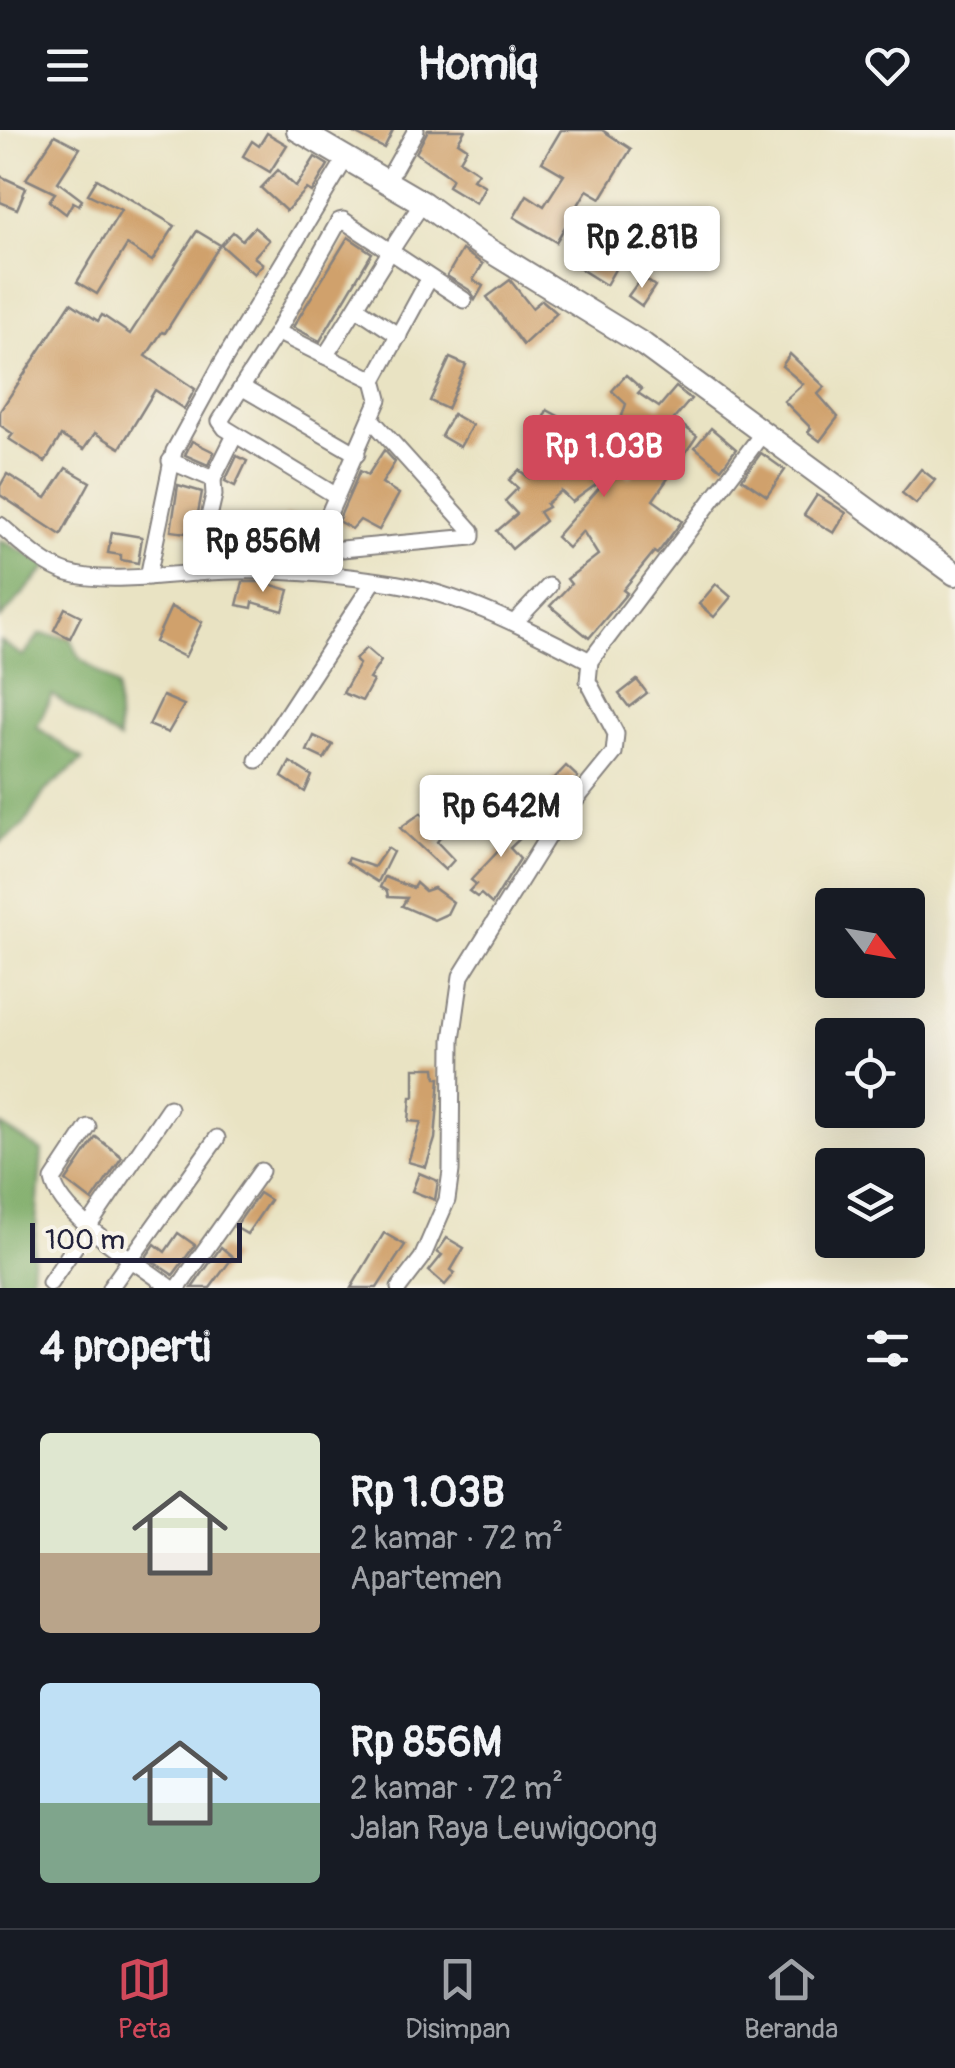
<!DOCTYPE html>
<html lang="id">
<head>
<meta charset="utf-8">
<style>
  :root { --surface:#171b24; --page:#20242c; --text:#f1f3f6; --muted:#9ea1a6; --line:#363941; --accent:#d1495b }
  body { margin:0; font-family:Pangolin,sans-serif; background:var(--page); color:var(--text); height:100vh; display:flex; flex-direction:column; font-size:38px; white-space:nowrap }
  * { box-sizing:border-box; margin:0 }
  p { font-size:32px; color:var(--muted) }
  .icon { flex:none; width:55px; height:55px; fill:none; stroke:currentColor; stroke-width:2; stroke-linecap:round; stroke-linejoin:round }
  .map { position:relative; height:1158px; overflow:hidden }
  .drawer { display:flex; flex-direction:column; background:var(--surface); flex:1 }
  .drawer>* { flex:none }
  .needle { width:65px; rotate:121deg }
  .tools { position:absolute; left:815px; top:758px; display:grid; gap:20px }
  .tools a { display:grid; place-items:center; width:110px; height:110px; border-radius:10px; background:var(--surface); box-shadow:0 10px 40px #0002; font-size:50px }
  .scale { position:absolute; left:30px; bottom:25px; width:212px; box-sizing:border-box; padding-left:10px; border:5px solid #22223b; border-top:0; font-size:28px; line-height:35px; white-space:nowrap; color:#22223b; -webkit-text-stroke:8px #f7f3e8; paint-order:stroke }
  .price { position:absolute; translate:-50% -85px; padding:0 22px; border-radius:10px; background:#fff; color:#222; font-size:32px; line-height:65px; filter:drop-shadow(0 2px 5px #0008) }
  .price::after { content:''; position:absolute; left:50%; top:60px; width:30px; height:22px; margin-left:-15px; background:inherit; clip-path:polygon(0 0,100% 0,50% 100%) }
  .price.active { background:var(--accent); color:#fff }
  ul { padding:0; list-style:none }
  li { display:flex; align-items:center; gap:30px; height:250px; padding:0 40px }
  li span { display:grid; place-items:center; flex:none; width:280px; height:200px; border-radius:10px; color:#555 }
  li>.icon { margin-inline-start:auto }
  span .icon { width:120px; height:120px; fill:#fffc; stroke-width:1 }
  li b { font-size:42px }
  h2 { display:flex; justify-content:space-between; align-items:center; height:120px; padding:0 40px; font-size:42px }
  header { display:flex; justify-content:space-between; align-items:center; height:130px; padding:0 40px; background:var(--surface); font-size:45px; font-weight:800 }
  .menu { display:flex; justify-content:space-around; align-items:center; height:140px; border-top:2px solid var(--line); background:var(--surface); font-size:28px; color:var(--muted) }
  .menu a { display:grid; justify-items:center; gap:5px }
  .menu .active { color:var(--accent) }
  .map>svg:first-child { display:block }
</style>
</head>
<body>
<header><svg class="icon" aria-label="menu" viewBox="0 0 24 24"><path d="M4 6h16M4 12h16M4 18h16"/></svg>Homiq<svg class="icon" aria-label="heart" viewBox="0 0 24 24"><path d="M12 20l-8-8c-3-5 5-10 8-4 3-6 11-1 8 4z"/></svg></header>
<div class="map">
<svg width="955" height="1158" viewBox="0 0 955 1158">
  <rect width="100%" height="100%" fill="#f7f3e8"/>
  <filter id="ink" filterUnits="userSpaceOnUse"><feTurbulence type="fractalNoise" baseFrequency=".01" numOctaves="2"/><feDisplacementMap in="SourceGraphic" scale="20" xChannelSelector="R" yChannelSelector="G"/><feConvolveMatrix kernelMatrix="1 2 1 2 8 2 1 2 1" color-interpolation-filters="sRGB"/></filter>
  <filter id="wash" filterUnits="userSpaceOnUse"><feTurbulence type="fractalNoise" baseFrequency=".0048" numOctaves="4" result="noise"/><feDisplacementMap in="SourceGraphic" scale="40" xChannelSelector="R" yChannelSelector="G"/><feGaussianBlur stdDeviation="2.25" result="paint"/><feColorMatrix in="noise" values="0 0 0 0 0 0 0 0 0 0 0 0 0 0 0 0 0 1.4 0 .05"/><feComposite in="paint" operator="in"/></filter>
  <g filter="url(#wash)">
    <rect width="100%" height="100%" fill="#e9e3c3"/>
    <!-- forest -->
    <g fill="#7aaa65" stroke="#4e6650" stroke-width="2.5">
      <path d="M0,410L49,435L0,489Z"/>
      <path d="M40,504L70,508L80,528L117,557L119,610L52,565L37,597L83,630L45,661L24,695L0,713V511L23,526Z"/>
      <path d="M0,995L42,1021L31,1158H0Z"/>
    </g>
    <g id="blocks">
      <!-- building -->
      <g fill="#d0a16c">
        <path d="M348,0H393L384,18Z"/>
        <path d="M428,0H465L458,12L467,18L460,30L478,42L473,49L485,56L476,73L448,56L452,48L416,23Z"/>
        <path d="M561,0H602L631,19L601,68L587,60L556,112L514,87L527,65L544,76L564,45L542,32Z"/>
        <path d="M267,3L287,15L270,42L243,26L252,11L259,16Z"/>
        <path d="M55,5L80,18L58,52L82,70L79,75L73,72L66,84L49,71L55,63L26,49Z"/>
        <path d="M315,27L328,35L312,62L307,59L286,81L261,58L278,40L296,57Z"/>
        <path d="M0,46L26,58L17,79L0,72Z"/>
        <path d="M97,49L175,96L152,131L127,115L97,164L77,152L121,80L88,64Z"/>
        <path d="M254,97L269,110L254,127L263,134L254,144L221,115L233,102L242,110Z"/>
        <path d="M197,101L220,115L165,203L162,202L146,226L195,259L184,279L155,260L120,318L95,303L84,319L61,306L45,332L9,309L13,304L0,295V281L71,173L98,191L102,185L130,204Z"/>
        <path d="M348,107L372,123L320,211L293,197Z"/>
        <path d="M583,114L618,134L606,155L571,133Z"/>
        <path d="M462,120L483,134L473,150L483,156L475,170L471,161L447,146Z"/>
        <path d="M642,147L655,156L642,176L628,166Z"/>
        <path d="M510,150L532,178L542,170L557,183L523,215L487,167Z"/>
        <path d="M790,224L825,257L818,264L838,287L820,311L808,302L811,298L784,271L803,254L782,236Z"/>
        <path d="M450,228L466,235L447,279L430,271Z"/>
        <path d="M626,245L642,259L638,263L659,277L676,257L691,269L674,289L697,306L653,370L682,391L657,424L654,422L623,460L627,463L589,508L550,476L571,454L567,449L598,425L583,401L568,418L556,407L600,357L597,354L572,372L561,361L546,374L548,377L539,382L545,391L512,419L497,401L517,384L505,371L518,358L509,350L519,340L529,348L548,319L532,312L547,280L564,289L563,292L578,312L599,291L611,305L600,314L629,347L652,325L634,311L627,293L617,301L626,274L612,261Z"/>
        <path d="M453,284L472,295L460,317L441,306Z"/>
        <path d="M711,298L736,319L721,339L695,317Z"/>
        <path d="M192,311L214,322L208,335L185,325Z"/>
        <path d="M384,320L395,332L382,353L399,364L379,400L360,390L352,399L338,391L360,341L368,345Z"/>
        <path d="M761,323L785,340L767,366L742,349Z"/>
        <path d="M237,326L247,331L235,356L225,351Z"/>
        <path d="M66,338L90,352L61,405L0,365V356L7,344L46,368Z"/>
        <path d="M921,339L935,350L916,374L902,363Z"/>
        <path d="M178,355L202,362L194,404L171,401Z"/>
        <path d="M817,365L846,383L834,403L804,385Z"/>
        <path d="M285,385L302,388L296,419L280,417Z"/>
        <path d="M246,392L261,396L255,422L239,418Z"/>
        <path d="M112,402L142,407L138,433L121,430V425L108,423Z"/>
        <path d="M243,452H262L289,460L283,481L253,472L252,478L237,475Z"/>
        <path d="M716,454L731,467L714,487L699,474Z"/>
        <path d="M171,477L202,492L185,527L155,512Z"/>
        <path d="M65,478L81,486L70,508L54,500Z"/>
        <path d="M366,518L381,531L369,549L373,551L362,571L343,563L359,534L355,530Z"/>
        <path d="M637,550L647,563L629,577L619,564Z"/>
        <path d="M163,566L184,575L168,603L149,595Z"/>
        <path d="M314,606L333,615L324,629L307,621Z"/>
        <path d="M290,632L312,646L305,662L282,647Z"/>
        <path d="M566,636L578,647L565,662L552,651Z"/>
        <path d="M514,676L534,695L510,718L520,729L492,774L481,764L477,767L469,761L476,754L471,750L503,716L515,697L503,689Z"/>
        <path d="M421,683L442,705L437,712L454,730L445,740L400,698Z"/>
        <path d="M387,718L393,722L378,752L346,732L348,728L374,737Z"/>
        <path d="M385,747L413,758L416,753L425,761L434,758L453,772L447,784L434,790L402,776L407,768L388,767L387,761L380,757Z"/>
        <path d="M414,938H435L436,948H440L435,1009L426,1037L408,1032L421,992L409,991L411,967H414Z"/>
        <path d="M96,1007L122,1027L92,1071L66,1051Z"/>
        <path d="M419,1043L438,1051L435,1070L412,1061Z"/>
        <path d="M259,1063L270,1070L247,1104L235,1097Z"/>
        <path d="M178,1103L195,1115L173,1145L146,1127L155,1114L165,1122Z"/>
        <path d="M384,1103L405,1115L377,1158H351Z"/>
        <path d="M447,1108L464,1118L451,1140L455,1143L445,1155L429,1141L442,1125L437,1122Z"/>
        <path d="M221,1117L233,1127L210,1158H192Z"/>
      </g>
    </g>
  </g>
  <g filter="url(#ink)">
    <use href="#blocks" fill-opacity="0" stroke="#86827f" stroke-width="2.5"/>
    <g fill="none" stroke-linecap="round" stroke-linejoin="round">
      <!-- street casing -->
      <g stroke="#86827f" stroke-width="19">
        <g id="street">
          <path d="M386,53L416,0"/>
          <path d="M357,178L399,206"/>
          <path d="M277,202L325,226"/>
          <path d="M374,250L429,149"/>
          <path d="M243,258L357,324"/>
          <path d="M372,290L472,401V407L331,420L317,411L379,269L374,250L325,226C359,175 387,122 423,73"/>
          <path d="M170,331L213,349L214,365L196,443"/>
          <path d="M213,349L235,305"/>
          <path d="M335,365L225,298L220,291L277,202L339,91L343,90L464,170"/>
          <path d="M0,395C20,412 42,435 68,443C110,456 188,441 234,441C286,440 342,445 393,453C464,465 528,499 590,531"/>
          <path d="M148,447L174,321L221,235L346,28"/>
          <path d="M515,492L549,456"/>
          <path d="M257,630L374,451"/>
          <path d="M88,997L53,1050C60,1087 140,1134 171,1158"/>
          <path d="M50,1153L169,978"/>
          <path d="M110,1158L217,1008"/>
          <path d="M178,1158L261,1041"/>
          <path d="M399,1158L422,1128L447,1070L451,1041L452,910L461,846L553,698L614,623L616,604L588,551L590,531L762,304"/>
        </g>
      </g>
      <!-- secondary casing -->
      <g stroke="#86827f" stroke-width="26">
        <path id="secondary" d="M298,0L423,73L479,114L644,215L955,444"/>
      </g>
      <!-- street -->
      <use href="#street" stroke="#fff" stroke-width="15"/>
      <!-- secondary -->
      <use href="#secondary" stroke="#fff" stroke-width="22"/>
    </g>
  </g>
</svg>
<div class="tools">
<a><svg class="needle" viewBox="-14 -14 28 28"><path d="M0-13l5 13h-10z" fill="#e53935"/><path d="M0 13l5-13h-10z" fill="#9ea1a6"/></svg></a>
<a><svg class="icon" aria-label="locate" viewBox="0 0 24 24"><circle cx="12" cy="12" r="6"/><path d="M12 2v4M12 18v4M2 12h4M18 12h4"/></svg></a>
<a><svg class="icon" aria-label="layers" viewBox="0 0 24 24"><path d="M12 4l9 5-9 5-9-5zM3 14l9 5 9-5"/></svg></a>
</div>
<div class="scale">100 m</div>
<b class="price" style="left:642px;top:161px">Rp 2.81B</b>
<b class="price active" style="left:604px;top:370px">Rp 1.03B</b>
<b class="price" style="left:263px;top:465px">Rp 856M</b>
<b class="price" style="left:501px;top:730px">Rp 642M</b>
</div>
<section class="drawer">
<h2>4 properti<svg class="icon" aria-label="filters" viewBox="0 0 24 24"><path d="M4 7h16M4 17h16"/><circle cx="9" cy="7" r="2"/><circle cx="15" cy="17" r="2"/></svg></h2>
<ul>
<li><span style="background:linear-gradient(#dfe7d0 60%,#b9a48a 0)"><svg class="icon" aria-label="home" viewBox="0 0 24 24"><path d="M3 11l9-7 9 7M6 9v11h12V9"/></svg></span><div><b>Rp 1.03B</b><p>2 kamar · 72 m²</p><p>Apartemen</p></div></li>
<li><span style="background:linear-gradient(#bfe0f5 60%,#7fa58c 0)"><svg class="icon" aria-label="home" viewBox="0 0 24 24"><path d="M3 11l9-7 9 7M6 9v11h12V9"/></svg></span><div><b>Rp 856M</b><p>2 kamar · 72 m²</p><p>Jalan Raya Leuwigoong</p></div></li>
</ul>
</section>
<nav class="menu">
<a class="active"><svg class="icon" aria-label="map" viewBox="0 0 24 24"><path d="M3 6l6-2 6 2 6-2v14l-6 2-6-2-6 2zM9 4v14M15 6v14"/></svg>Peta</a>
<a><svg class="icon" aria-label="saved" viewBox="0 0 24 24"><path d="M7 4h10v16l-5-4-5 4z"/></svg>Disimpan</a>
<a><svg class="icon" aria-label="home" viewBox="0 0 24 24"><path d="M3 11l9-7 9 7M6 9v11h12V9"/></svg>Beranda</a>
</nav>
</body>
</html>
